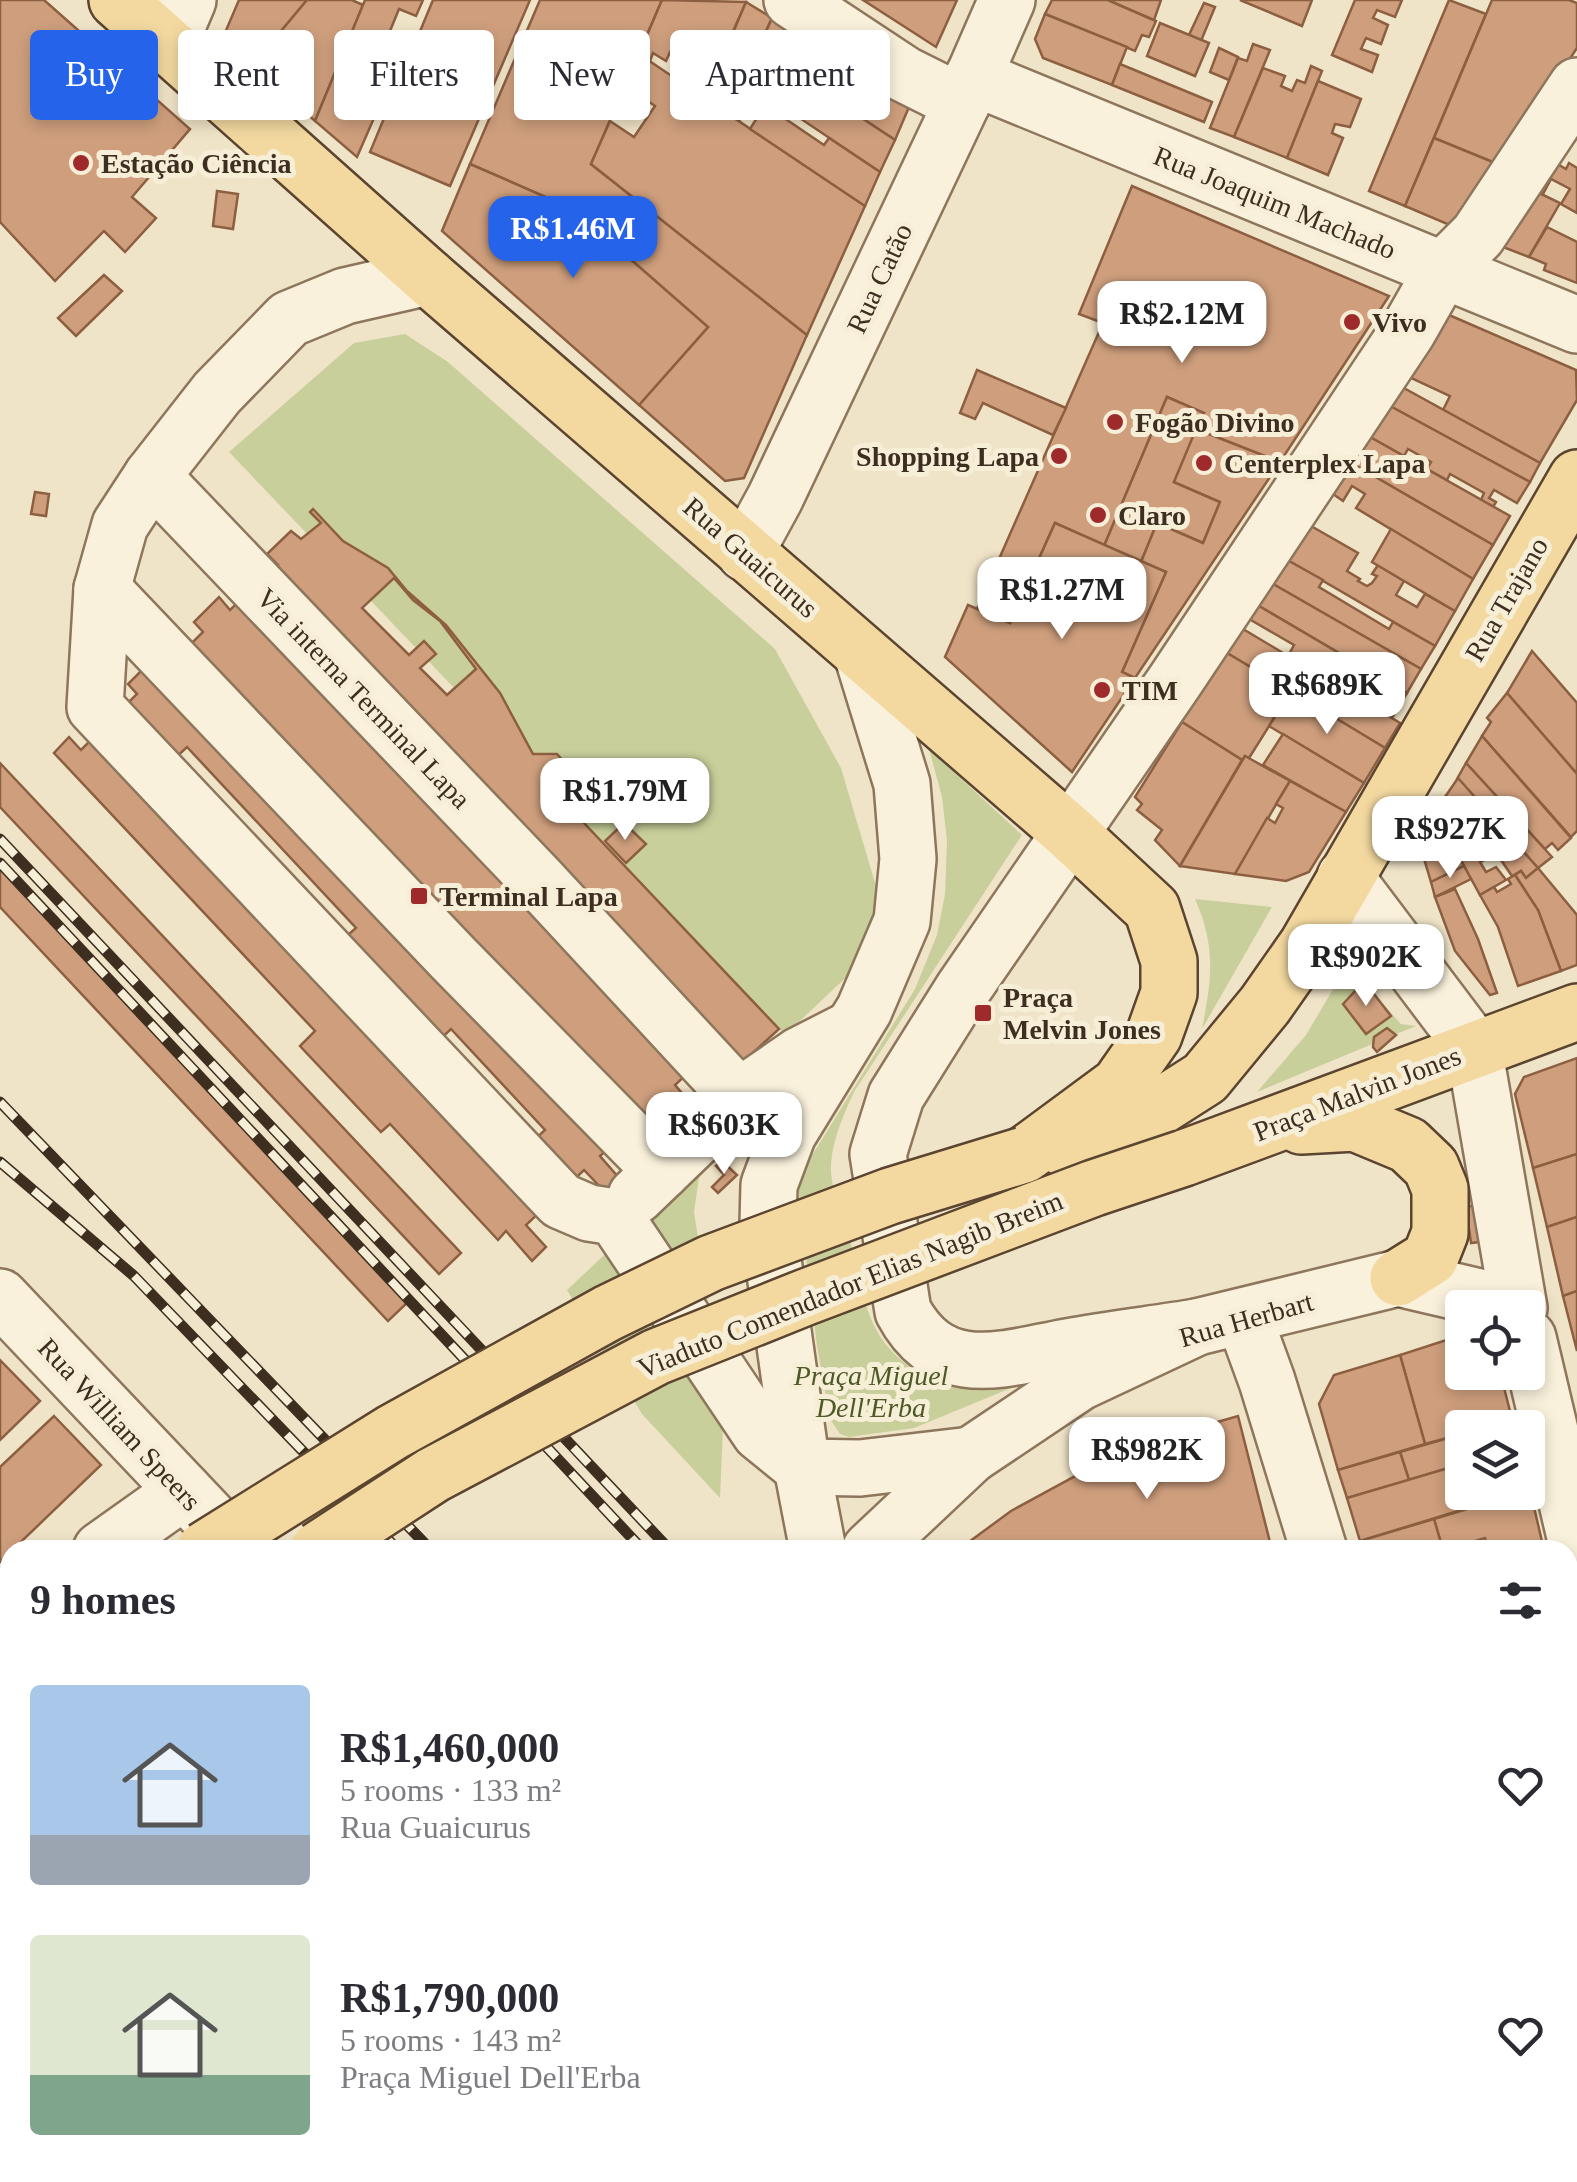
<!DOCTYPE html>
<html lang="en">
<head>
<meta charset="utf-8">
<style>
  :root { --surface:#fff; --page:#f7f7f7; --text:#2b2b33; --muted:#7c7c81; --accent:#2563eb }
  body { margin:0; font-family:"Times New Roman",serif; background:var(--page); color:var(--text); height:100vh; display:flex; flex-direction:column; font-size:38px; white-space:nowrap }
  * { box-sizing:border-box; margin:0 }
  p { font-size:32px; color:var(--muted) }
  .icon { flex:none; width:55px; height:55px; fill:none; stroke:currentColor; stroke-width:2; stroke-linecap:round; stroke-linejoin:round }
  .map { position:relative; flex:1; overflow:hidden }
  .panel { position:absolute; left:0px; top:1540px; width:1578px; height:642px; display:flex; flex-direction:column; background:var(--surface); border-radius:30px 30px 0 0; box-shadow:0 5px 15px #0003 }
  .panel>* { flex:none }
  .top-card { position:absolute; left:30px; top:30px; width:1000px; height:90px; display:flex; gap:20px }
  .buttons { position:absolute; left:1445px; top:1290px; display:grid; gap:20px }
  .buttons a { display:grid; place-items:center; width:100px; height:100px; border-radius:10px; background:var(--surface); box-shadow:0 5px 15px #0003; font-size:50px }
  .price { position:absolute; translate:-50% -85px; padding:0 22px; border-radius:20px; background:#fff; color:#222; font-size:32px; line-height:65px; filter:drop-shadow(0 2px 5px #0008) }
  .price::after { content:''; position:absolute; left:50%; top:60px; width:30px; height:22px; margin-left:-15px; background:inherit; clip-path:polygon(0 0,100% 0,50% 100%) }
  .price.current { background:var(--accent); color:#fff }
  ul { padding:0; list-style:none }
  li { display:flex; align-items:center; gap:30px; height:250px; padding:0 30px }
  li span { display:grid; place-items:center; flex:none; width:280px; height:200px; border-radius:10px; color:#555 }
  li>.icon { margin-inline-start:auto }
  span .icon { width:120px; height:120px; fill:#fffc; stroke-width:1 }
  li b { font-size:42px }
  h2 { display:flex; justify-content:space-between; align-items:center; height:120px; padding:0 30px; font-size:42px }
  .tag { padding:0 35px; border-radius:10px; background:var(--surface); box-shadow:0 5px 15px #0003; font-size:35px; line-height:90px }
  .tag.current { background:var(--accent); color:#fff }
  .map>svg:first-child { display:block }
</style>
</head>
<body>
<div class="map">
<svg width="1577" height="2182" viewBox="0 0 1577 2182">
  <rect width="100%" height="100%" fill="#f0e4c8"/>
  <!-- green -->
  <g fill="#c9cf9b">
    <path d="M405,334L448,362L775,649L841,768L878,893L874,951L785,1035L229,452L354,343Z"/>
    <path d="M929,749L1022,835L854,1092C843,1116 830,1145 831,1173C833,1196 845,1224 852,1247C858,1271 862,1298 872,1321C896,1377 965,1401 1021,1384L914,1428L849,1437L840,1434L830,1419L817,1346L798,1192L811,1157L915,989L937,935L945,894L947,841L942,797Z"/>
    <path d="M1195,899L1272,907L1202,1029C1212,978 1216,947 1195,899Z"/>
    <path d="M1354,954L1370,972V989L1401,1024L1416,1026L1257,1092L1306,1035Z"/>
    <path d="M701,1164L694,1212L724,1406L720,1498L642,1414L567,1290Z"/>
  </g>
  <!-- building -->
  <g fill="#cf9f7d" stroke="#8d5f41" stroke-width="2.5" fill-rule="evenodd">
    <path d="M0,0H44L190,129L132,197L156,218L125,252L104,231L55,281L0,222Z"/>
    <path d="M239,0H307L252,66L226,43L224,35Z"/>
    <path d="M307,0H352L363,5L315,121L252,66Z"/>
    <path d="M365,0H423L416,16L399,9L367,87L384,95L357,157L315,121Z"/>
    <path d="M433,0H530L450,186L370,152Z"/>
    <path d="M540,0H662L591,164L807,335L744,478L725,481L639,405L708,327L573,209L470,164Z"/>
    <path d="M662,0L746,2L731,36L727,34L704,98L684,84L695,61L674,53L681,39L677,37L666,61L653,53L650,61L639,54Z"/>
    <path d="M863,0H957L936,47Z"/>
    <path d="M1052,0H1108L1156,21L1149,37L1142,35L1135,51L1045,14Z"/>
    <path d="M1108,0H1161L1154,20Z"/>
    <path d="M1240,0H1312L1302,26Z"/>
    <path d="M1355,0H1402L1395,17L1377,10L1373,18L1388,25L1381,44L1366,38L1361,49L1378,55L1372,72L1332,55Z"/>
    <path d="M1449,0L1486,14L1405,206L1369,191Z"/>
    <path d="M1492,0H1569L1577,3V48L1500,165L1434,138Z"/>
    <path d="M746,2L772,18L738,92L718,82L726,64L721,61Z"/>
    <path d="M1204,3L1215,7L1201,41L1189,35Z"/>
    <path d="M1045,14L1127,47L1112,85L1043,58L1035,39Z"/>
    <path d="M772,18L909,107L895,140L758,50Z"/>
    <path d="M1160,23L1209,43L1195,76L1147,56Z"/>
    <path d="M1253,44L1270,50L1234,137L1210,128L1238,58L1247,61Z"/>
    <path d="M1219,48L1238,57L1229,80L1210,72Z"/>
    <path d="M758,50L774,60L757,89L743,81Z"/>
    <path d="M639,54L865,206L807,335L591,164L610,121L634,137L655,106L625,85Z"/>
    <path d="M1120,64L1212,102L1204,122L1112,85Z"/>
    <path d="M783,66L895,140L880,172L764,94Z"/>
    <path d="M1311,66L1322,71L1287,158L1234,137L1263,68L1285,76L1281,86L1292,91L1297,80L1305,83Z"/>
    <path d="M743,81L757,89L739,121L728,114Z"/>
    <path d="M1318,81L1361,99L1350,127L1335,124L1332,133L1343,138L1328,175L1287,158Z"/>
    <path d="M765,105L824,145L829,138L880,172L865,206L750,129Z"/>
    <path d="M1434,138L1500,165L1459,229L1405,206Z"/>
    <path d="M1554,162L1566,169L1569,163L1577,168V213L1561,204L1570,189L1551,179L1543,194L1535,191Z"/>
    <path d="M470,164L573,209L708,327L639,405L442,231Z"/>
    <path d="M1132,186L1389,296L1280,462L1196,429L1204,413L1167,397L1104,546L1055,523L1010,623L977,609L1103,323L1079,314Z"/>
    <path d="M217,191L238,194L233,229L213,226Z"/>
    <path d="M1535,191L1560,203L1529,257L1495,244Z"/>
    <path d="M1547,227L1577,242V283L1544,270L1546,264L1529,257Z"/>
    <path d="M104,275L122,291L76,336L58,318Z"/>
    <path d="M1449,315L1576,370L1577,400L1540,463L1443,410L1450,396L1409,377Z"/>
    <path d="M977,370L1066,408L1053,435L983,403L975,419L960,413Z"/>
    <path d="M1402,387L1540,463L1530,482L1390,406Z"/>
    <path d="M1167,397L1204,413L1174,482L1220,502L1203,543L1157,523L1141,562L1104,546Z"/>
    <path d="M1390,406L1530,482L1517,503L1494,490L1489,498L1496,502L1493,507L1481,500L1484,493L1450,474L1447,480L1427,469L1431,462L1408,449L1404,456L1370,437Z"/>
    <path d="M1196,429L1280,462L1135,678L1122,672L1166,572L1141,562L1157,523L1203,543L1220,502L1174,482Z"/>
    <path d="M1370,437L1510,516L1493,545L1353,464Z"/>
    <path d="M1353,464L1493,545L1473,579L1356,508L1365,494L1352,486L1343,501L1333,494Z"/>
    <path d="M35,492L49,494L46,516L31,514Z"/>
    <path d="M313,509L343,541L388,568L407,591L446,625L500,693L533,754H557L565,763L579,788L566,804L779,1029L744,1061L724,1039L675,1085L695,1108L671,1129L651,1108L600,1156L619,1178L605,1192L584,1170L526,1225L546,1247L532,1261L506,1231L498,1240L390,1124L381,1132L300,1046L315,1031L54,753L69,737L81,750L137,694L128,684L142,670L153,682L203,632L194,622L219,597L230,610L278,565L267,554L291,531L301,539L321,523L310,512ZM394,578L413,600L440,621L476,669L447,695L420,668L436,654L424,641L409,655L362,608ZM187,747L356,928L341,941L172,761ZM451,1029L545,1130L530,1144L436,1043Z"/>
    <path d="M1055,523L1166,572L1122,672L1135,678L1072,772L945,657L968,605L1010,623Z"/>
    <path d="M1311,526L1358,553L1347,571L1360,579L1358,581L1367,586L1372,583L1377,576L1372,574L1378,565L1404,581L1396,595L1417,607L1425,594L1455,611L1435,646L1289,561Z"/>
    <path d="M1391,529L1473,579L1455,611L1372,562Z"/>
    <path d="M1289,561L1323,580L1319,587L1389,629L1393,622L1435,646L1421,669L1273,584Z"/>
    <path d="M1273,584L1421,669L1407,693L1259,606Z"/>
    <path d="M1259,606L1407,693L1392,718L1288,656L1294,645L1249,619Z"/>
    <path d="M1243,629L1400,723L1385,748L1227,653Z"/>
    <path d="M1532,651L1577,703V774L1507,693Z"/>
    <path d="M1227,653L1291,691L1249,758L1245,756L1242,760L1180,721Z"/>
    <path d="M1291,691L1385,748L1364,783L1269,726Z"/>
    <path d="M1507,693L1577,774V831L1571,837L1482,736L1491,722L1487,718Z"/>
    <path d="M1182,722L1242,760L1180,866L1155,840L1162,830L1137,810L1142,804L1135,797Z"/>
    <path d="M1283,734L1364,783L1346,812L1263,765Z"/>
    <path d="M1482,736L1571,838L1558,850L1552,843L1545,849L1466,763Z"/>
    <path d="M1245,756L1290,781L1235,874L1180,866Z"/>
    <path d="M0,763L461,1253L439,1274L0,807Z"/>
    <path d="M1466,763L1552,857L1538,868L1457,779Z"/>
    <path d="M1458,778L1538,868L1526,878L1521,871L1512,876L1492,847L1485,852L1445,797Z"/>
    <path d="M1290,781L1346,812L1309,872L1286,881L1235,874L1267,818L1275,823L1283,808L1276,804Z"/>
    <path d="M1445,797L1478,841L1470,846L1477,858L1485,852L1489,858L1480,862L1486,872L1496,867L1506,880L1480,895L1436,815Z"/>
    <path d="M1436,815L1464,866L1431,882L1419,842Z"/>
    <path d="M624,823L646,844L626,863L605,841Z"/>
    <path d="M1464,866L1471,879L1435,897L1431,882Z"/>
    <path d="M0,867L408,1302L388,1321L0,907Z"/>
    <path d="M1538,868L1577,915V965L1561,971L1538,910L1515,875L1521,871L1526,878Z"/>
    <path d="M1515,875L1538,910L1561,971L1518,986L1498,927L1480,895L1494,887L1497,892L1511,884L1508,879Z"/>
    <path d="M1455,889L1478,939L1497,993L1490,995L1455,951L1435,897Z"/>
    <path d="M1367,985L1391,1016L1366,1034L1343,1004L1357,989L1359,991Z"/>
    <path d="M1387,1028L1396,1035L1377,1052L1373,1047L1374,1037Z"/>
    <path d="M1577,1058V1154L1533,1168L1515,1094L1524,1077Z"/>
    <path d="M1577,1154V1217L1547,1227L1533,1168Z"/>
    <path d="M722,1161L737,1175L718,1193L712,1187L724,1175L716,1166Z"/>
    <path d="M1489,1202L1497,1240L1471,1243L1466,1207Z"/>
    <path d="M1577,1217V1291L1563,1296L1547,1227Z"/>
    <path d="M1577,1291V1351L1563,1296Z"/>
    <path d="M1462,1335V1372H1500L1512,1419L1484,1428H1462V1434L1425,1444L1400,1355Z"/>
    <path d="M1400,1355L1425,1444L1338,1470L1319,1404L1334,1375Z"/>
    <path d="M0,1360L40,1401L0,1440Z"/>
    <path d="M54,1416L101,1465L0,1562V1467Z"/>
    <path d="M1238,1416L1272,1550H958L1011,1511L1081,1473L1172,1435Z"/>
    <path d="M1462,1434V1464L1409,1480L1400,1452Z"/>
    <path d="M1400,1452L1409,1480L1347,1498L1338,1470Z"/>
    <path d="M1462,1464V1492H1520L1360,1541L1347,1498Z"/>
    <path d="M1530,1490L1544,1550H1476L1488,1547L1485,1538L1454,1547L1455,1550H1443L1434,1519Z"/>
    <path d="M1434,1519L1443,1550H1363L1360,1541Z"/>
    <path d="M1575,1721L1577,1778L1568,1781V1723Z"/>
    <path d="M1577,1778V1835L1568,1838V1781Z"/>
    <path d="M1577,1844V1894L1568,1897V1847Z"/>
    <path d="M1577,1894V1933L1568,1935V1897Z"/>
    <path d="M1577,1933V1971L1568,1973V1935Z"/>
    <path d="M1577,1971V2005L1568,2007V1973Z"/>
    <path d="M10,1991V2035L4,2039L0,2034V1998Z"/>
    <path d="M1577,2005V2036L1568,2038V2007Z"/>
    <path d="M1577,2036V2066L1568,2068V2038Z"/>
    <path d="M1577,2066V2099L1568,2101V2068Z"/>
    <path d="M1577,2123V2182H1526L1524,2172H1568V2125Z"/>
    <path d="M274,2172H316L328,2182H285Z"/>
    <path d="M274,2172L277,2175L270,2182H190L183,2174Z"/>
    <path d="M316,2172H358L370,2182H328Z"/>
    <path d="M469,2172H494L506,2182H467L464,2179Z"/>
    <path d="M494,2172H530L542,2182H506Z"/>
    <path d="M542,2172H571L583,2182H553Z"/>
    <path d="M571,2172H609L615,2177L611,2182H583Z"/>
    <path d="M674,2172H740L730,2182H664Z"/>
  </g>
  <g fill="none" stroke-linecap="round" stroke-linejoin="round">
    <!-- minor casing -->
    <g stroke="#8d765c" stroke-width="60">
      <g id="minor">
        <path d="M792,0L904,74L962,103"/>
        <path d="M169,45L188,0"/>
        <path d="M973,77L1577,325"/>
        <path d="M428,277L345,296L289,319L217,393L152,476L120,525L102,589L95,707L561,1201L589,1213L615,1217L760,1433L802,1467L860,1468L971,1455"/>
        <path d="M152,476L538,880L739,1097"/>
        <path d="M745,553L775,498L962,103L1007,0"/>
        <path d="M102,589L453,958L662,1171"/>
        <path d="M1345,877L1474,1048L1519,1308"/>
        <path d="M636,1196L739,1097L800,1055L851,1029"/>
        <path d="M0,1297L240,1550"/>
        <path d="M1244,1318L1267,1381L1319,1550"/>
        <path d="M1197,1327C1154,1334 1110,1339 1067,1347C1002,1359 941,1382 903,1311L878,1154L896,1096L963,989L1175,681L1408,331L1442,271L1478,235L1577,86"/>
        <path d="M1528,1338L1577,1545"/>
        <path d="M101,1550L184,1491"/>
        <path d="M818,1550L802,1467L768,1224L769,1185L788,1134L864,1010L902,921L908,859L902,784L862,654"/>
        <path d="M870,1550L971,1455L1080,1382L1197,1327L1398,1278L1475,1296L1504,1308"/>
        <path d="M0,1621L10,1614"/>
        <path d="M0,1872L10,1865"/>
        <path d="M0,1957L10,1950"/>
        <path d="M839,2172L848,2182"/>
        <path d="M1352,2172L1361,2182"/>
        <path d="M122,2182L133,2174"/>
        <path d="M414,2182L422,2172"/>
      </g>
    </g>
    <!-- major casing -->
    <g stroke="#5b4430" stroke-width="60">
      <g id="major">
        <path d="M117,0L428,277L1069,832L1152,909L1169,961V993L1154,1035L1119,1085L1024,1155"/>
        <path d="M1301,1126L1355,1123L1408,1145L1431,1167L1440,1189V1233L1430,1258L1398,1278"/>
        <path d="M1063,1148L1091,1143L1136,1122L1205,1078L1265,1005L1307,945L1577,478"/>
        <path d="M1184,1158L1577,1012"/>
        <path d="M0,1701L10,1694"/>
        <path d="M0,1780L10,1773"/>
      </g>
    </g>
    <!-- minor -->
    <use href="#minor" stroke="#faf1dc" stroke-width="55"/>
    <!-- major -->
    <use href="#major" stroke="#f3d9a0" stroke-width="55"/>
    <!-- rail casing -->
    <g stroke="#3d2e20" stroke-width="11">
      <g id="rail">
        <path d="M0,839L670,1550"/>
        <path d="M0,863L643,1550"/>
        <path d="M0,1102L431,1550"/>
        <path d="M0,1162L134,1276L398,1550"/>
        <path d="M997,2172L1007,2182"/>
        <path d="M1028,2172L1037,2182"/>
        <path d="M1220,2172L1229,2182"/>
        <path d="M1257,2172L1266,2182"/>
      </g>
    </g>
    <!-- rail -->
    <use href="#rail" stroke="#f7eed8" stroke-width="8" stroke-dasharray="22" stroke-linecap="butt"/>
    <!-- major-bridge casing -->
    <g stroke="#5b4430" stroke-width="60" stroke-linecap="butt">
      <g id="major-bridge">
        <path d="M204,1550L393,1432L608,1313L711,1263L890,1196L1024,1155"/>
        <path d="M318,1550L433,1475L656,1357L806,1297L1094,1188L1184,1158"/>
      </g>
    </g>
    <!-- major-bridge -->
    <use href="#major-bridge" stroke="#f3d9a0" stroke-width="55"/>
  </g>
  <!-- markers -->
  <g fill="#9e2a2b" stroke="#f7eed8" stroke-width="4">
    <circle cx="81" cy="163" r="10"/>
    <circle cx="1352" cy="322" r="10"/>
    <circle cx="1115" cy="422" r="10"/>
    <circle cx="1059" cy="456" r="10"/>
    <circle cx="1204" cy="463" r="10"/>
    <circle cx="1098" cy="515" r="10"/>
    <circle cx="1102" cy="690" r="10"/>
    <rect x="409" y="886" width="20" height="20" rx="5"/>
    <rect x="973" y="1003" width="20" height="20" rx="5"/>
  </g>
  <g text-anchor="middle" stroke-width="10" stroke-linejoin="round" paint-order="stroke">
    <!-- poi labels -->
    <g font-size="28" font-weight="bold" fill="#3d2e20" stroke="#f7eed8" text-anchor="start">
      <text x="101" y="173">Estação Ciência</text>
      <text x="1372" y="332">Vivo</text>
      <text x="1135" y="432">Fogão Divino</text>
      <text x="1039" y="466" text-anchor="end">Shopping Lapa</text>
      <text x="1224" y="473">Centerplex Lapa</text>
      <text x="1118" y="525">Claro</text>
      <text x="1122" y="700">TIM</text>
      <text x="439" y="906">Terminal Lapa</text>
      <text x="1003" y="1007">Praça<tspan x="1003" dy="32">Melvin Jones</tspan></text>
    </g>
    <!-- street labels -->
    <g font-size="28" fill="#3d2e20" stroke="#f7eed8">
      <text transform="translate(1275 202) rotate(22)" y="10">Rua Joaquim Machado</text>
      <text transform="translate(879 278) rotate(-65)" y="10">Rua Catão</text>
      <text transform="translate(751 557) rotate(41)" y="10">Rua Guaicurus</text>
      <text transform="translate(1506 599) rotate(-60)" y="10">Rua Trajano</text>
      <text transform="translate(364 698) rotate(46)" y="10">Via interna Terminal Lapa</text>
      <text transform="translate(1357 1093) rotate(-21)" y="10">Praça Malvin Jones</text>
      <text transform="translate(850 1284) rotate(-22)" y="10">Viaduto Comendador Elias Nagib Breim</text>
      <text transform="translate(1246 1319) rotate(-16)" y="10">Rua Herbart</text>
      <text transform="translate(120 1424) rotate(47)" y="10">Rua William Speers</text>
    </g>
    <!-- park labels -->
    <g font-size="28" font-style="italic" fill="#4d5a26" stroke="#f7eed8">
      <text x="871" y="1385">Praça Miguel<tspan x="871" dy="32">Dell'Erba</tspan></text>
    </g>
  </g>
</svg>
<div class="buttons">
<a><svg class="icon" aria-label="locate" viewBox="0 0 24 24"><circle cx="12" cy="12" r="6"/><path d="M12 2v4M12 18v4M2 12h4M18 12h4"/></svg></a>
<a><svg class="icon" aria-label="layers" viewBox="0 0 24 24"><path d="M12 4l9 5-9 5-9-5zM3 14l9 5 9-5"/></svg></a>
</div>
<b class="price current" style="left:573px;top:281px">R$1.46M</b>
<b class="price" style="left:1182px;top:366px">R$2.12M</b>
<b class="price" style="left:1062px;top:642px">R$1.27M</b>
<b class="price" style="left:1327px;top:737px">R$689K</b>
<b class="price" style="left:625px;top:843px">R$1.79M</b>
<b class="price" style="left:1450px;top:881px">R$927K</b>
<b class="price" style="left:1366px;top:1009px">R$902K</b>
<b class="price" style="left:724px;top:1177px">R$603K</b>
<b class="price" style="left:1147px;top:1502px">R$982K</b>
<div class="top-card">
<a class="tag current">Buy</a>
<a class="tag">Rent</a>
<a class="tag">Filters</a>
<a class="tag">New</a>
<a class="tag">Apartment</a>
</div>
<section class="panel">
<h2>9 homes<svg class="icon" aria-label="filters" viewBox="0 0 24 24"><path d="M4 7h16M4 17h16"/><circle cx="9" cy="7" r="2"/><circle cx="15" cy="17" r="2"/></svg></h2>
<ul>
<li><span style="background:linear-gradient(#a9c7e8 75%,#9aa5b1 0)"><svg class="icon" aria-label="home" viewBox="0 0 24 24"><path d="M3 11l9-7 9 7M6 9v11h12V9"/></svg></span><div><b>R$1,460,000</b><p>5 rooms · 133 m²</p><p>Rua Guaicurus</p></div><svg class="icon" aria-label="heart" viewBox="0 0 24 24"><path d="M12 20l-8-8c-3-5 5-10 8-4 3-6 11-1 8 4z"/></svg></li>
<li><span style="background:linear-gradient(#dfe7d0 70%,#7fa58c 0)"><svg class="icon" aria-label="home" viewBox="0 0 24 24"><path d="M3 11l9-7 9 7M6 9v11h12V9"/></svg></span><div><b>R$1,790,000</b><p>5 rooms · 143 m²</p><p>Praça Miguel Dell'Erba</p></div><svg class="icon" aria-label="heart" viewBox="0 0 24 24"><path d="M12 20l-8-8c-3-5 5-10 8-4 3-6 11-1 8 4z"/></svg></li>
</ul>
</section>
</div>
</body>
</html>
